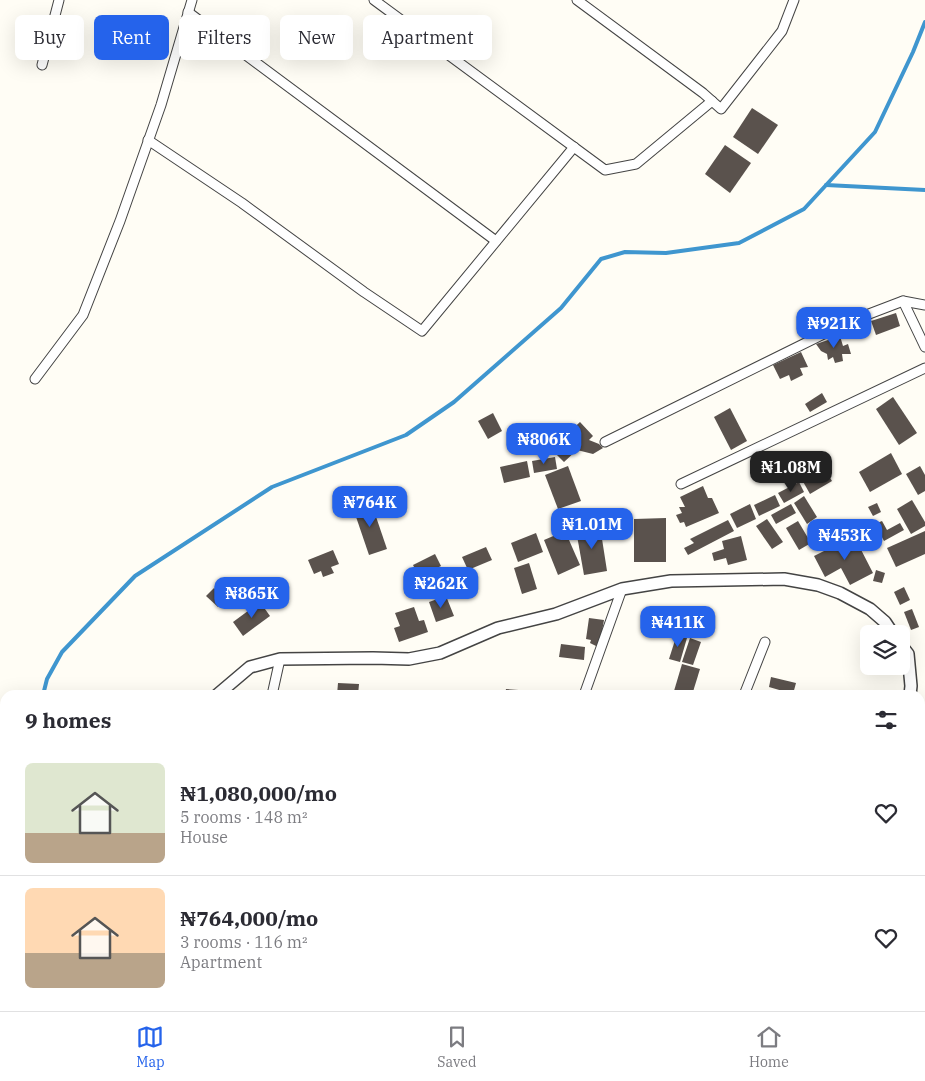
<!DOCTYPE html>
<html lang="en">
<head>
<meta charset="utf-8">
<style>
  :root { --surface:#fff; --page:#f2f2f3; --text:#2b2b33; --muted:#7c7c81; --line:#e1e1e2; --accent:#2563eb }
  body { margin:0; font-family:"IBM Plex Serif",serif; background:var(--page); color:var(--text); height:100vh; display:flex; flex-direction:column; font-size:19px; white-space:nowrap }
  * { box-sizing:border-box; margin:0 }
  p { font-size:16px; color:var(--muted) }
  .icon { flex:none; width:28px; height:28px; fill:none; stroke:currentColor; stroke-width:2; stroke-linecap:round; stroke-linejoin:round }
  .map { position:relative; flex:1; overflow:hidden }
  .details { position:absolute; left:0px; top:690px; width:925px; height:321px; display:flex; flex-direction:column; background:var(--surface); border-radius:15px 15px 0 0; box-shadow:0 5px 20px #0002 }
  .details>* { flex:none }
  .hud { position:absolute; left:15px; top:15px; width:500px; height:45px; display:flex; gap:10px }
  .tools { position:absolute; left:860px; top:625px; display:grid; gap:10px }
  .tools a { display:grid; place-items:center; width:50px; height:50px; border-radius:8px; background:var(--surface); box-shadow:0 5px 20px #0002; font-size:25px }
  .price { position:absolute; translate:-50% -42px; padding:0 11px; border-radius:10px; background:var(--accent); color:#fff; font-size:16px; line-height:32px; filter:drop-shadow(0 1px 2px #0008) }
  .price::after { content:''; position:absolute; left:50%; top:30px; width:15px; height:11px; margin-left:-8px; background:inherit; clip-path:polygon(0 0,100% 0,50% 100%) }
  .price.active { background:#222; color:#fff }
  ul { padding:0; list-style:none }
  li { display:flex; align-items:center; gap:15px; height:125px; padding:0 25px }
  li+li { border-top:1px solid var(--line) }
  li span { display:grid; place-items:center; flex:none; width:140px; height:100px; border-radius:8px; color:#555 }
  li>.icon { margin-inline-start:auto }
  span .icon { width:60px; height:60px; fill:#fffc; stroke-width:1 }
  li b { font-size:21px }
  h2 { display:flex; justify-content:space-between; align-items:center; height:60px; padding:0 25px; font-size:21px }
  .pill { padding:0 18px; border-radius:8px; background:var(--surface); box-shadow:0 5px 20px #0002; font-size:18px; line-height:45px }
  .pill.active { background:var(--accent); color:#fff }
  .menu { display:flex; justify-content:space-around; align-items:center; height:70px; border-top:1px solid var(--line); background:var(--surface); font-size:14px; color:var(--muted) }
  .menu a { display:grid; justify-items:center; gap:2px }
  .menu .active { color:var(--accent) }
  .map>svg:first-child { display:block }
</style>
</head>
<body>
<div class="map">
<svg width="925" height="1011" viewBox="0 0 925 1011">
  <rect width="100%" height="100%" fill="#fffdf5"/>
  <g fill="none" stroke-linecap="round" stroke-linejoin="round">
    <!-- stream -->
    <g stroke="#3f96cf" stroke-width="4">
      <path d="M826,185L925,190"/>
      <path d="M43,695L47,679L62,652L135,576L272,487L406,435L454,402L561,308L601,259L625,252L666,253L739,243L804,209L875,132L913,52L925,22"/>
      <path d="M0,1006L5,998"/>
    </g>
  </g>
  <!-- building -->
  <g fill="#5a524d">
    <path d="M752,108L778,125L758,154L733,137Z"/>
    <path d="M725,145L751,163L730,193L705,174Z"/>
    <path d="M896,313L900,326L876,335L871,321Z"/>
    <path d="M840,336L843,346L848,344L851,354H842L843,361L835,363L833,357L828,360L827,354L821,351L816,344Z"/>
    <path d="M801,352L808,367L800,368L803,375L791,381L789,375L780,379L773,365Z"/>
    <path d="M822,393L827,402L810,412L805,404Z"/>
    <path d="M893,397L917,433L899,445L876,409Z"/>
    <path d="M730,408L747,441L731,450L714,417Z"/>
    <path d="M493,413L502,431L488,439L478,421Z"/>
    <path d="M580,422L593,436L589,440L599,444L603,448L593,454L577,450L564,462L551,449Z"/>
    <path d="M891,453L902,474L870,492L859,472Z"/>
    <path d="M555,457L557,469L534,473L532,461Z"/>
    <path d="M527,461L530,477L504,483L500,467Z"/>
    <path d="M568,466L581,501L558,509L545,475Z"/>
    <path d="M823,466L832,481L810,494L801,478Z"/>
    <path d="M920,466L925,475V491L918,495L906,474Z"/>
    <path d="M799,482L804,492L784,503L778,493Z"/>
    <path d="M703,486L708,498H712L719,513L686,527L684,522L680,523L676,515L682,513L679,507H685L680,497Z"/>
    <path d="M775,495L780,506L759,516L754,505Z"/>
    <path d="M804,496L817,517L807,524L794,503Z"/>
    <path d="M912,500L925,522V526L911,534L897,509Z"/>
    <path d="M371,502L387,549L369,555L353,508Z"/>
    <path d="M877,503L881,512L873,516L868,507Z"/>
    <path d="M750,504L756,519L737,528L730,514Z"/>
    <path d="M791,504L796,513L776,524L771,515Z"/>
    <path d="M666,518V562H634V519Z"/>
    <path d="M767,519L783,542L772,549L756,526Z"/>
    <path d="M728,520L734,531L688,555L684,548L694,543L690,539Z"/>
    <path d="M798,521L811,543L799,550L786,528Z"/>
    <path d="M882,521L887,530L900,523L904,530L884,541L875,524Z"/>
    <path d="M600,526L607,571L584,575L576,530Z"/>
    <path d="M565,531L580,565L558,575L544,540Z"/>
    <path d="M925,531V554L896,567L887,548Z"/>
    <path d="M536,533L543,552L518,562L511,543Z"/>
    <path d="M741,536L747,560L728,565L726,558L714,561L712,553L724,549L722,541Z"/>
    <path d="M854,536L873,573L850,585L841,568L825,577L814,556Z"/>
    <path d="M486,547L492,560L468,570L462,557Z"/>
    <path d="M333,550L339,564L331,567L334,573L323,577L321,571L314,574L308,560Z"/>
    <path d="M435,554L441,566L419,577L413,565Z"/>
    <path d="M529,563L537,589L522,594L514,568Z"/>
    <path d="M876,570L885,573L882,583L873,581Z"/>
    <path d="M904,587L910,600L900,605L894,592Z"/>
    <path d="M214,588L225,599L218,607L206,596Z"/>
    <path d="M446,596L454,616L436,622L429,602Z"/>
    <path d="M260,602L270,616L243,636L233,622Z"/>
    <path d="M414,607L419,621L424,620L428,632L399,642L394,628L400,626L395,613Z"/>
    <path d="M912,609L919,627L911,630L904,612Z"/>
    <path d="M589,618L604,620L600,643L598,647L590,643L591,640L586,639Z"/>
    <path d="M677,634L687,638L680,662L669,659Z"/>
    <path d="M690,638L701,642L693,665L682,662Z"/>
    <path d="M561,644L585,647L584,660L559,657Z"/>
    <path d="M682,664L700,669L692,695L674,691Z"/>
    <path d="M771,677L796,683L793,694L769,687Z"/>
    <path d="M338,683L359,684L358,695H337Z"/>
    <path d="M506,689L547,692V695H505Z"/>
    <path d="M925,885V914L921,916L920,913V887Z"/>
    <rect x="317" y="1006" width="20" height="5"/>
  </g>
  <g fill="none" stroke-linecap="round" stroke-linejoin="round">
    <!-- minor casing -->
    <g stroke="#444" stroke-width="11">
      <g id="minor">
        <path d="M374,0L605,170L636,164L712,101"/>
        <path d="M577,0L703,93L721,109L782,31L794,0"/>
        <path d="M188,12L496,241"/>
        <path d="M42,65L59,0"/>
        <path d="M148,140L242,203L364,292L422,331L574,147"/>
        <path d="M903,301L925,347"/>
        <path d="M35,379L83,315L120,221L161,105L192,0"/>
        <path d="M605,442L848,322L903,301L925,305"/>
        <path d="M681,484L925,368"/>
        <path d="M272,695L280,659"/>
        <path d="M584,695L622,589"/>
        <path d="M744,695L765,642"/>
        <path d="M920,756H925"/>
        <path d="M565,1006L567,1011"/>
        <path d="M790,1006L814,1011"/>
        <path d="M234,1011V1006"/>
        <path d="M593,1011L618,1006"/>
      </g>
    </g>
    <!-- tertiary casing -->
    <g stroke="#444" stroke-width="14">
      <g id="tertiary">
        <path d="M901,645L908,654L911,686L910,695"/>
        <path d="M217,695L250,667L280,659L373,658L409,659L440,653L498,628L556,614L622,589L671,581L784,579L818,585L840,593L870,609L885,622L893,634"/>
        <path d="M870,1006L871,1011"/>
        <path d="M52,1011L54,1006"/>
      </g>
    </g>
    <!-- minor -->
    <use href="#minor" stroke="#fff" stroke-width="9"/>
    <!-- tertiary -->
    <use href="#tertiary" stroke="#fff" stroke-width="11"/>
  </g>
</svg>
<div class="tools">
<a><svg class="icon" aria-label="layers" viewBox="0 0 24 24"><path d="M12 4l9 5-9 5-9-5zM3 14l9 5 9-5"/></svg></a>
</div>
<b class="price" style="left:834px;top:349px">₦921K</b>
<b class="price" style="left:544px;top:465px">₦806K</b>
<b class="price active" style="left:791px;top:493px">₦1.08M</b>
<b class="price" style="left:370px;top:528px">₦764K</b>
<b class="price" style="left:592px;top:550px">₦1.01M</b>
<b class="price" style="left:845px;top:561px">₦453K</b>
<b class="price" style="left:441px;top:609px">₦262K</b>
<b class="price" style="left:252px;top:619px">₦865K</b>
<b class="price" style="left:678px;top:648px">₦411K</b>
<div class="hud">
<a class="pill">Buy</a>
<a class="pill active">Rent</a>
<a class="pill">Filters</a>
<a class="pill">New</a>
<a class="pill">Apartment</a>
</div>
<section class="details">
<h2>9 homes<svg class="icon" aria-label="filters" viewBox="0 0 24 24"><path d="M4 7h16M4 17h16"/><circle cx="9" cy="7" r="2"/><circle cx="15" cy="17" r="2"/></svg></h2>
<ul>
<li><span style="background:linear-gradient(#dfe7d0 70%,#b9a48a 0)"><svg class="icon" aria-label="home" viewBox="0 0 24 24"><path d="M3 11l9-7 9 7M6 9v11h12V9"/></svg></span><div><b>₦1,080,000/mo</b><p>5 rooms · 148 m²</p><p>House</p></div><svg class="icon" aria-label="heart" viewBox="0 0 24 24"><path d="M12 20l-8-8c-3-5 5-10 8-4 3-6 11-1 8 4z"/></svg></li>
<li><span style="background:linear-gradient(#ffd9b3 65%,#b9a48a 0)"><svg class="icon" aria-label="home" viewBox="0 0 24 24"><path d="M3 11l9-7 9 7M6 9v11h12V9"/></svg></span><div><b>₦764,000/mo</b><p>3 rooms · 116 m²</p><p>Apartment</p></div><svg class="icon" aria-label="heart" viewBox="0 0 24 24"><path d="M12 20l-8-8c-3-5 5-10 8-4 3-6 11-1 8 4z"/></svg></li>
</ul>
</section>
</div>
<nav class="menu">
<a class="active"><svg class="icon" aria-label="map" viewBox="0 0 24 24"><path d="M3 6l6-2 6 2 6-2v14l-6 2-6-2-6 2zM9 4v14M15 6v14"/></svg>Map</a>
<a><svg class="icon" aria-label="saved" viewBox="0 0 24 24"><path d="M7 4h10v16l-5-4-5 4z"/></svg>Saved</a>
<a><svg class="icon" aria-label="home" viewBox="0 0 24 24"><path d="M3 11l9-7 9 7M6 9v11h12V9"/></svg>Home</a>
</nav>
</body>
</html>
